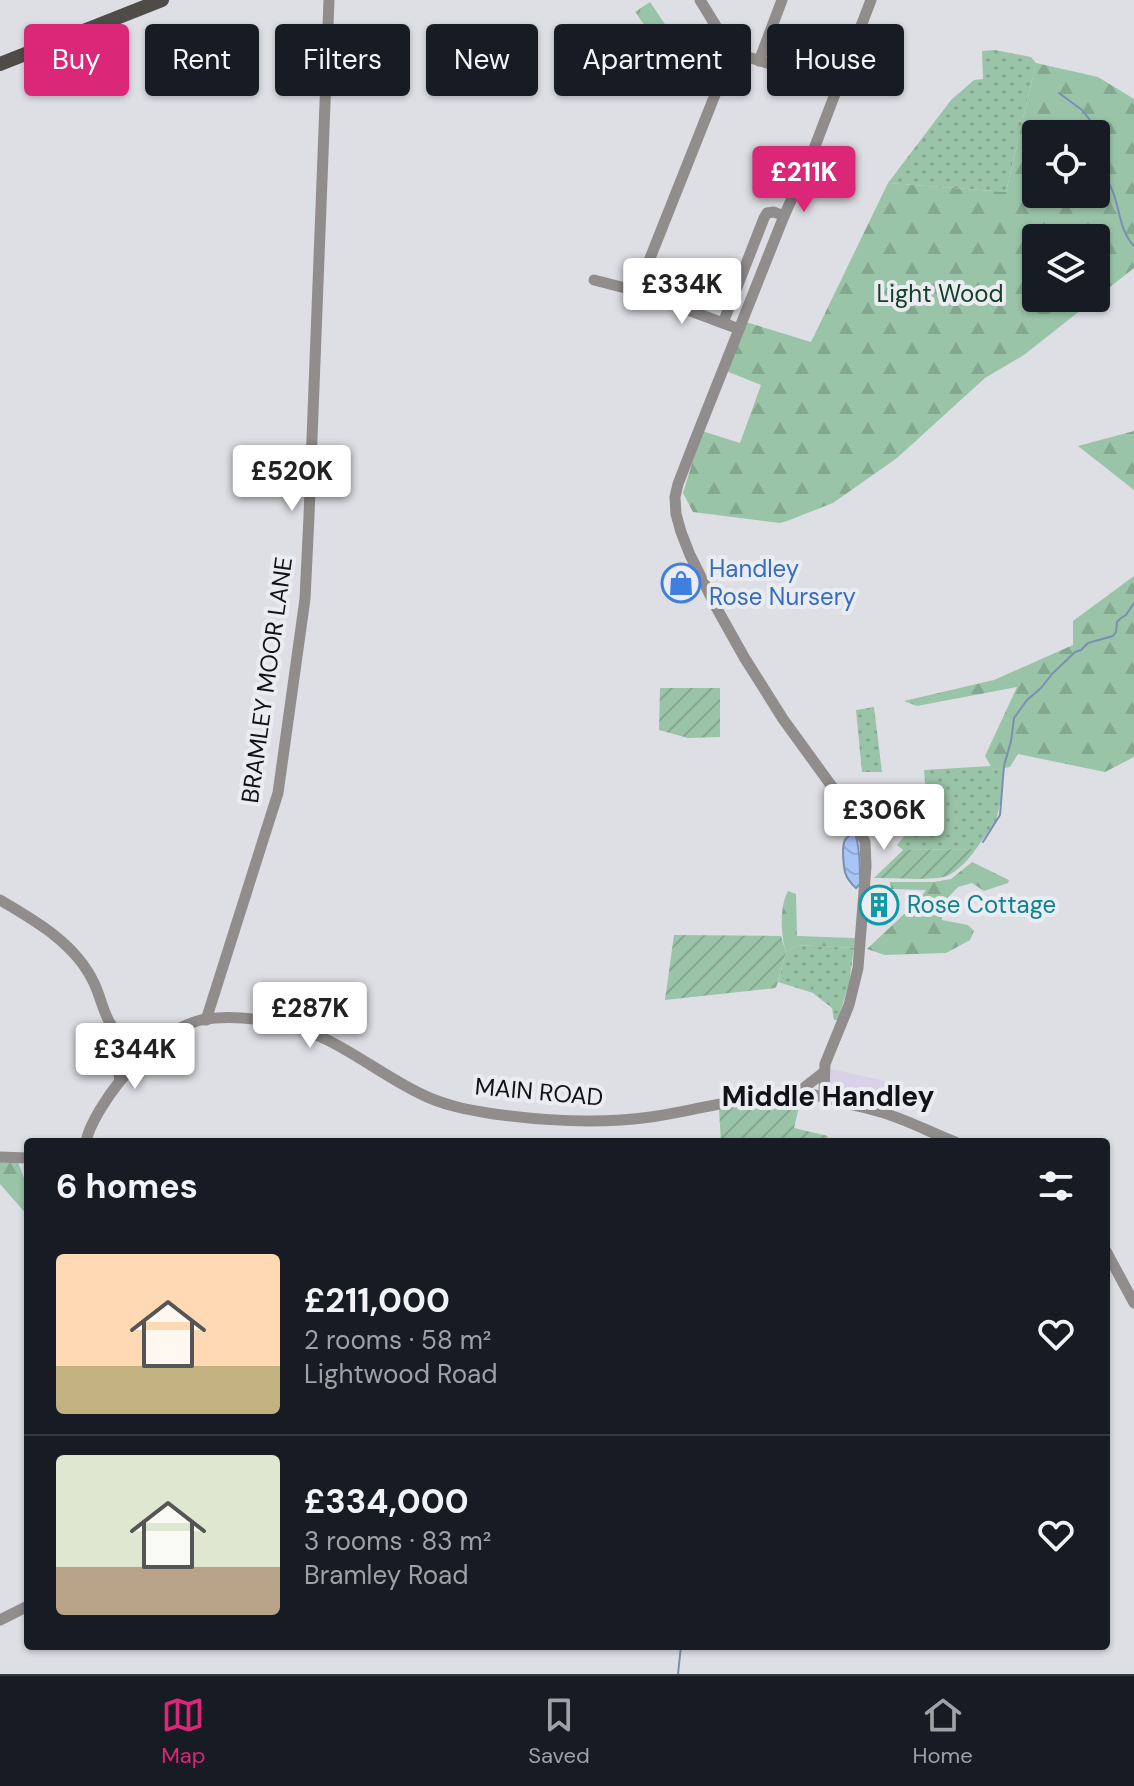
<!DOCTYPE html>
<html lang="en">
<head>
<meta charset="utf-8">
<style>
  :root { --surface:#171b24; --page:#20242c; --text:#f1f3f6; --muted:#9ea1a6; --line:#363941; --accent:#db2777 }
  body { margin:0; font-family:"DM Sans",sans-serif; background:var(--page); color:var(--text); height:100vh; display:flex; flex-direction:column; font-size:30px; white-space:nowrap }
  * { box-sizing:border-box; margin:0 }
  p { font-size:26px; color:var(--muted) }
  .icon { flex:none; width:44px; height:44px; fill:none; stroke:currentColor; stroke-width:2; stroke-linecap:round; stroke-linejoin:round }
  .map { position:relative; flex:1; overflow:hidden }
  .side { position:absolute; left:24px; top:1138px; width:1086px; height:512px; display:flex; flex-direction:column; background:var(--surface); border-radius:8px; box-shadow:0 2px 6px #0004 }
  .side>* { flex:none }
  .banner { position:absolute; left:24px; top:24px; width:1086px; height:72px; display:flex; gap:16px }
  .fabs { position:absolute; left:1022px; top:120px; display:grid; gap:16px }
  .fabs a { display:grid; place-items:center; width:88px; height:88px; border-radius:8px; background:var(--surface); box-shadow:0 2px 6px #0004; font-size:40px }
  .price { position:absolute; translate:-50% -68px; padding:0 18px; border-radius:8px; background:#fff; color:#222; font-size:26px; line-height:52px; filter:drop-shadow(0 2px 4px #0008) }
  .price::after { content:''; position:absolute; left:50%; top:48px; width:24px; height:18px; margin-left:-12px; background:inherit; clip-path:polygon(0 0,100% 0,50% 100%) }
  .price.active { background:var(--accent); color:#fff }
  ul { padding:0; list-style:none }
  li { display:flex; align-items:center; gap:24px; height:200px; padding:0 32px }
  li+li { border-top:2px solid var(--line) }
  li span { display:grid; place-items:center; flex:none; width:224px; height:160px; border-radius:8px; color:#555 }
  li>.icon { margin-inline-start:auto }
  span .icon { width:96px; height:96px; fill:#fffc; stroke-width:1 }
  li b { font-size:34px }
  h2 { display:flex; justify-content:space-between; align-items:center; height:96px; padding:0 32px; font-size:34px }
  .tag { padding:0 28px; border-radius:8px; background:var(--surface); box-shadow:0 2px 6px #0004; font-size:28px; line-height:72px }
  .tag.active { background:var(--accent); color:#fff }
  .menu { display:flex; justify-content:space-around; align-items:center; height:112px; border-top:2px solid var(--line); background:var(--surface); font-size:22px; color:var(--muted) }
  .menu a { display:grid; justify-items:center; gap:4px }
  .menu .active { color:var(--accent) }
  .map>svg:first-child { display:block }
</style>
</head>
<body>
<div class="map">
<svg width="1134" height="1674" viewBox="0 0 1134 1674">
  <defs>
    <pattern id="grass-dots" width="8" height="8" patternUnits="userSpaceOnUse" patternTransform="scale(2)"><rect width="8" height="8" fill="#9ac4a8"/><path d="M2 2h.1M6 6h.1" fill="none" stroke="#84a790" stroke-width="1.8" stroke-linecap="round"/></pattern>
    <pattern id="forest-firs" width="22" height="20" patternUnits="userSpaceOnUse" patternTransform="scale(2)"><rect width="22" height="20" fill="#9ac4a8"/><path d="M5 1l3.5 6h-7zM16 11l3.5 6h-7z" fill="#84a790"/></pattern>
    <pattern id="park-tufts" width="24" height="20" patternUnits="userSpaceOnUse" patternTransform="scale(2)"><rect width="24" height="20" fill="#9ac4a8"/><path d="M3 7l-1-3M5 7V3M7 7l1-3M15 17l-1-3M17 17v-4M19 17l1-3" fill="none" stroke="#84a790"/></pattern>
    <pattern id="garden-furrows" width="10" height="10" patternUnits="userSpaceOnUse" patternTransform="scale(2)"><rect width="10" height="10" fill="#9ac4a8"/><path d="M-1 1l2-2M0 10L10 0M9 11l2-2" fill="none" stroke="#84a790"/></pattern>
    <pattern id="water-waves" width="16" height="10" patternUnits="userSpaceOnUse" patternTransform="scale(2)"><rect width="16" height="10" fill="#a8c5f8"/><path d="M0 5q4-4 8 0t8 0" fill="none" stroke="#90a8d4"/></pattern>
  </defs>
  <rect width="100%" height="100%" fill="#dedfe4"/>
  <!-- commercial -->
  <path fill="#d9d1e7" d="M831,1069L898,1084L890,1110L843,1098L834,1093L829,1087L828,1082Z"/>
  <!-- grass -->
  <g fill="url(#grass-dots)">
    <path d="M995,50L1031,57L1036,63L1006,192L888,183L951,100L974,80L983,79L982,51Z"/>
    <path d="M874,707L882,772H862L856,710Z"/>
    <path d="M991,766L993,770L1003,768L1002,795L996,821L976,849L903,850L897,845L913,825L900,807L927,804L924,770Z"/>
    <path d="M796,945L854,948L849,983L838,1020H834L832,1008L813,993L778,982L786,952Z"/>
  </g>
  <!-- forest -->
  <g fill="url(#forest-firs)" fill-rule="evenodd">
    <path d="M1036,63L1098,77L1134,99V268L1096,298V238H1036V298H1096L1024,355L985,378L897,458L833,503L787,521L780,523L693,512L683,493L702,431L740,443L761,385L726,371L746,322L811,342L888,183L1006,192ZM1036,134H1096V194H1036Z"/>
    <path d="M1134,431V490L1078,446Z"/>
    <path d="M1134,576V757L1105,772L1018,754L1010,767L993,770L985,756L1017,687L917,706L904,701L994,680L1073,645V621Z"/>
    <path d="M972,862L1009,880L1008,883L984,891L972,883L958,887L942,904V920L968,925L974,931L970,940L946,953L885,955L867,949L919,900L926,890L891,889L890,882H934L951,879Z"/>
    <path d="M788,891L796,894L797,936L855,938L854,948L796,945L786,952C781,934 779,908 788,891Z"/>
    <path d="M0,1162H18L28,1189V1216L0,1184Z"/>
  </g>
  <!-- park -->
  <path fill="url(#park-tufts)" d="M650,2L675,39L668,58L635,12Z"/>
  <!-- garden -->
  <g fill="url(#garden-furrows)">
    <path d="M660,688H720V737L688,738L659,730Z"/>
    <path d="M976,849C970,858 957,872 947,876C932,881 892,878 874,878L903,850Z"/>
    <path d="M674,935L781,936L786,952L776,988L665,1000Z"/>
    <path d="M761,1103H800L794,1128L828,1136L826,1142H721L719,1109Z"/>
  </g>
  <!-- water -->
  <path fill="url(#water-waves)" stroke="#7b8fb4" stroke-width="2" d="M855,832C860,850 860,866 860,884L856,888C843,876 844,869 843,853C843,841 844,838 855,832Z"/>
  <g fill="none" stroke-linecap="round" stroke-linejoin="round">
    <!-- stream -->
    <g stroke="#7b8fb4" stroke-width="2">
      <path d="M1059,93L1082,110L1094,125"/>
      <path d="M1100,162C1103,173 1109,182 1113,192C1120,211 1120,231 1134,246"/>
      <path d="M983,842L1000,815L1004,766L1011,741L1014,718L1027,700L1041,688L1052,674L1075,652L1081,650L1088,643L1113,636L1116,632L1117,622L1121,618L1126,615L1134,603"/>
      <path d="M678,1674L681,1646"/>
    </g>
    <!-- minor -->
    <g stroke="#908d8c" stroke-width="11">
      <path d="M700,0L732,52L837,85"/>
      <path d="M759,61L782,0"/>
      <path d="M594,280L637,291L739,329"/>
      <path d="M637,291L732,52"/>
      <path d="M723,323L764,218L767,213L774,212L784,216"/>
      <path d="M0,900C36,921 76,944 94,983C103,1001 105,1030 127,1038C154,1048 176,1026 201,1020C226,1015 254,1018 279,1023C332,1033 372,1070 419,1093C442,1105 468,1110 494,1114C545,1121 600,1124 651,1117C702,1110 755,1092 807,1094C820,1095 829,1099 841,1102C853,1105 865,1107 877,1111C904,1118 929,1132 955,1142"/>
      <path d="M206,1020L278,793L305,599L309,516L329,0"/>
      <path d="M112,1027L120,1081"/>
      <path d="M796,1094L824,1072"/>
      <path d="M828,1096L824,1090L825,1064L849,1005L858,968L866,866L865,842L849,810L783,719L744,657L716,607L690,555L681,532L676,514L675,497L678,484L695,440L784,216L812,154L871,0"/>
      <path d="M86,1142C89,1124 108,1096 120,1081C131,1067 152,1056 157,1038"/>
      <path d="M0,1157L28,1158"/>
      <path d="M1106,1251L1134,1303"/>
      <path d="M0,1620L28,1606"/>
    </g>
    <!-- major -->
    <path stroke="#4f4b49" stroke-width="14" d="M0,64L162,0"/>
  </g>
  <!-- icons -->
  <defs>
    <g id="shop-ring" transform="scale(2)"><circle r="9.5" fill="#ebecf2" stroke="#3f7fe0" stroke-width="1.5"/><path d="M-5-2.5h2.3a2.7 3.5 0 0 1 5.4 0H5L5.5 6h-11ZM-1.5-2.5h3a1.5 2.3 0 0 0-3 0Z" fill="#3f7fe0"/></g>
    <g id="building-ring" transform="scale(2)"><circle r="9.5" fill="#ebecf2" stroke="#0f9aa8" stroke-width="1.5"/><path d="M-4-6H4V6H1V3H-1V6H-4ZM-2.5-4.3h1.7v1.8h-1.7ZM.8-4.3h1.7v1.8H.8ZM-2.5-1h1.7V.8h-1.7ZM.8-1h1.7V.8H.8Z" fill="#0f9aa8"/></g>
  </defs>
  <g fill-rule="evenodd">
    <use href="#shop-ring" x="681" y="583"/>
    <use href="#building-ring" x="879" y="905"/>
  </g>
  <g text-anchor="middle" stroke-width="8" stroke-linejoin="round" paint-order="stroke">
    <!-- park labels -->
    <g font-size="24" fill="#144027" stroke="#ebecf2">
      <text x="940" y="302">Light Wood</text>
    </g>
    <!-- shop labels -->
    <g font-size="24" fill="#366cbe" stroke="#ebecf2" text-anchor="start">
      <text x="709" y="577">Handley<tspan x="709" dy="28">Rose Nursery</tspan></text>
    </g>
    <!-- street labels -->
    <g font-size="24" fill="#121214" stroke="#ebecf2">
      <text transform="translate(267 680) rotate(-82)" y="8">BRAMLEY MOOR LANE</text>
      <text transform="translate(539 1092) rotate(5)" y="8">MAIN ROAD</text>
    </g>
    <!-- culture labels -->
    <g font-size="24" fill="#0d838f" stroke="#ebecf2" text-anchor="start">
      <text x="907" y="913">Rose Cottage</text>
    </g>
    <!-- quarter labels -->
    <g font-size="28" font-weight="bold" fill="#121214" stroke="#ebecf2">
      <text x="828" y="1106">Middle Handley</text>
    </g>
  </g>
</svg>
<div class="fabs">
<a><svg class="icon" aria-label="locate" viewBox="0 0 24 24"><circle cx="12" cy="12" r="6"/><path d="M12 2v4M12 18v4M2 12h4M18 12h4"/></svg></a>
<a><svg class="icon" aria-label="layers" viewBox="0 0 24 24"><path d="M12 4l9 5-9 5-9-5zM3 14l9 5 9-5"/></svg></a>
</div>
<b class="price active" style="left:804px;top:214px">£211K</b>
<b class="price" style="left:682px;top:326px">£334K</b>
<b class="price" style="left:292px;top:513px">£520K</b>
<b class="price" style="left:884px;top:852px">£306K</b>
<b class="price" style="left:310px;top:1050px">£287K</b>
<b class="price" style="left:135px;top:1091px">£344K</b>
<div class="banner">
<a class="tag active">Buy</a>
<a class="tag">Rent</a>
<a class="tag">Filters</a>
<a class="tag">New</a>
<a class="tag">Apartment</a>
<a class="tag">House</a>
</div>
<section class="side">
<h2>6 homes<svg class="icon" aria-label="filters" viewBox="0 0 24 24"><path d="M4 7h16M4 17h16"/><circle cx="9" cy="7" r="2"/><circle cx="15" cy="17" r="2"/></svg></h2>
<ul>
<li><span style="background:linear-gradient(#ffd9b3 70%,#c2b280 0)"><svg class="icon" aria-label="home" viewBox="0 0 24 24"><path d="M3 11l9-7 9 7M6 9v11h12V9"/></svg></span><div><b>£211,000</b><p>2 rooms · 58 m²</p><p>Lightwood Road</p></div><svg class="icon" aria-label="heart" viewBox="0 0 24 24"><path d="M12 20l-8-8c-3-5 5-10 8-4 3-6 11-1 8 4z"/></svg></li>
<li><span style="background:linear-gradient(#dfe7d0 70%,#b9a48a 0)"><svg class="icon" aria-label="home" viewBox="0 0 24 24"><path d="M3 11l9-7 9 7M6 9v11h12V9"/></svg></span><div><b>£334,000</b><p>3 rooms · 83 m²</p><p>Bramley Road</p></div><svg class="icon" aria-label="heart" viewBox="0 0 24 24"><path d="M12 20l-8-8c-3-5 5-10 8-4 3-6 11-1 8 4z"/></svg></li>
</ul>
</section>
</div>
<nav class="menu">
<a class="active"><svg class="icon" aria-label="map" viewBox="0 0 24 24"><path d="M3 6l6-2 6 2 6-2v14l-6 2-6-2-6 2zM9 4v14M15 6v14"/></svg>Map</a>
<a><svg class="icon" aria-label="saved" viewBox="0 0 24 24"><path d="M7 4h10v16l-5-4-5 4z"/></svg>Saved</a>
<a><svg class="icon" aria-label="home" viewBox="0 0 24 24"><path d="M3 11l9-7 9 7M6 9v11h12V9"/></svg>Home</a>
</nav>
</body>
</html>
